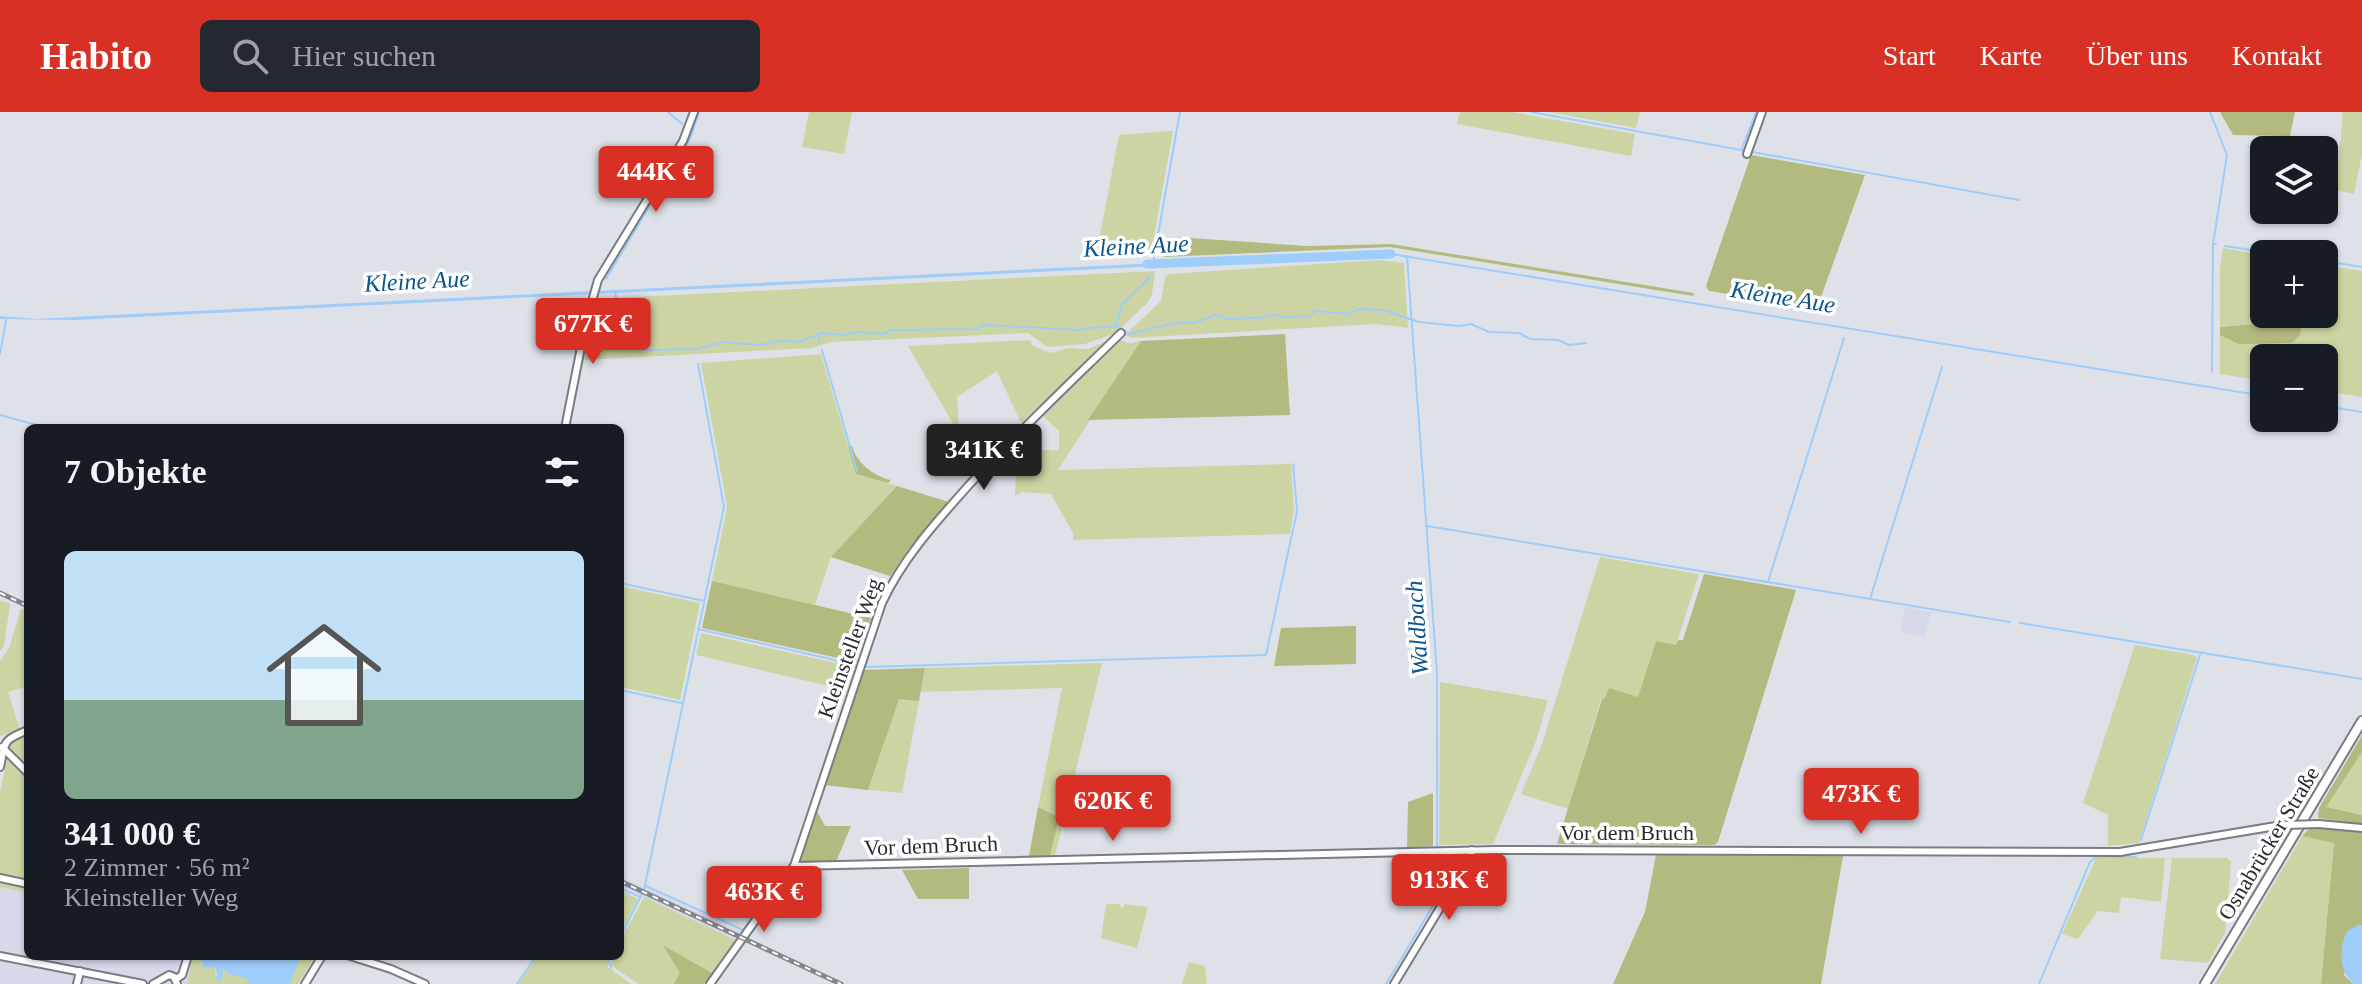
<!DOCTYPE html>
<html lang="de">
<head>
<meta charset="utf-8">
<style>
  :root { --surface:#171b24; --page:#242831; --text:#f1f3f6; --muted:#9ea1a6; --accent:#d93025 }
  body { margin:0; font-family:"Times New Roman",serif; background:var(--page); color:var(--text); height:100vh; display:flex; flex-direction:column; font-size:30px; white-space:nowrap }
  * { box-sizing:border-box; margin:0 }
  p { font-size:26px; color:var(--muted) }
  .icon { flex:none; width:44px; height:44px; fill:none; stroke:currentColor; stroke-width:2; stroke-linecap:round; stroke-linejoin:round }
  .map { position:relative; flex:1; overflow:hidden }
  .side { position:absolute; left:24px; top:312px; width:600px; height:536px; display:flex; flex-direction:column; background:var(--surface); border-radius:12px; box-shadow:0 2px 6px #0004 }
  .side>* { flex:none }
  .fabs { position:absolute; left:2250px; top:24px; display:grid; gap:16px }
  .fabs a { display:grid; place-items:center; width:88px; height:88px; border-radius:12px; background:var(--surface); box-shadow:0 2px 6px #0004; font-size:40px }
  .price { position:absolute; translate:-50% -68px; padding:0 18px; border-radius:8px; background:var(--accent); color:#fff; font-size:26px; line-height:52px; filter:drop-shadow(0 2px 4px #0008) }
  .price::after { content:''; position:absolute; left:50%; top:48px; width:24px; height:18px; margin-left:-12px; background:inherit; clip-path:polygon(0 0,100% 0,50% 100%) }
  .price.active { background:#222; color:#fff }
  ul { padding:0; list-style:none }
  li { display:grid; align-content:center; gap:16px; height:424px; padding:0 40px }
  li span { display:grid; place-items:center; height:248px; border-radius:12px; color:#555 }
  li>.icon { margin-inline-start:auto }
  span .icon { width:144px; height:144px; fill:#fffc; stroke-width:1 }
  li b { font-size:34px }
  h2 { display:flex; justify-content:space-between; align-items:center; height:96px; padding:0 40px; font-size:34px }
  header { display:flex; align-items:center; gap:48px; box-sizing:border-box; height:112px; padding:0 40px; background:var(--accent); color:#fff }
  header strong { font-size:38px }
  nav { display:flex; gap:44px; margin-inline-start:auto; font-size:28px }
  .search { width:560px; height:72px; background:var(--page); display:flex; align-items:center; gap:20px; box-sizing:border-box; padding:0 28px; border-radius:12px; color:var(--muted); font-size:30px }
  .map>svg:first-child { display:block }
</style>
</head>
<body>
<header>
<strong>Habito</strong>
<div class="search"><svg class="icon" aria-label="search" viewBox="0 0 24 24"><circle cx="10" cy="10" r="6"/><path d="M15 15l6 6"/></svg>Hier suchen</div>
<nav><a>Start</a><a>Karte</a><a>Über uns</a><a>Kontakt</a></nav>
</header>
<div class="map">
<svg width="2362" height="872" viewBox="0 0 2362 872">
  <rect width="100%" height="100%" fill="#dfe1e9"/>
  <!-- built -->
  <g fill="#d6d9e9">
    <path d="M1905,495L1931,500L1925,526L1900,520Z"/>
    <path d="M620,764L740,819L735,828L620,774Z"/>
    <path d="M0,775L28,781V844H193L187,872H0Z"/>
  </g>
  <!-- green -->
  <g fill="#cdd4a3">
    <path d="M809,0H852L844,42L802,35Z"/>
    <path d="M1460,0H1512L1635,22L1631,44L1457,12Z"/>
    <path d="M1548,0H1640L1636,16Z"/>
    <path d="M2343,0H2362V42L2354,82L2336,78Z"/>
    <path d="M1173,19L1151,141L1096,144L1119,23Z"/>
    <path d="M2223,136L2264,143V202H2324V153L2362,159V285L2324,279V246H2264V269L2220,262V223L2238,232L2301,208L2220,215V155Z"/>
    <path d="M1379,148L1404,151L1408,216L1376,212L1132,226L1125,223L1161,189L1165,166L1169,162Z"/>
    <path d="M1155,159L1152,182L1148,190L1116,221L1085,232L1047,235L1028,221L831,230L812,236L584,248L597,187Z"/>
    <path d="M1030,228L1033,234L1051,241L1068,236L1087,237L1107,229L1021,311L997,259L957,285L959,322L908,234Z"/>
    <path d="M1120,228L1129,231L1141,229L1058,358L1291,352L1294,399L1290,422L1073,428V421L1051,382L1022,380L1015,384L1016,359L985,360L1005,339L1059,338V319L1041,302Z"/>
    <path d="M821,242L856,361L897,374L831,445L815,493L712,469L727,395L701,251Z"/>
    <path d="M1600,445L1699,462L1676,533L1656,529L1638,585L1609,577L1605,588L1601,587L1568,697L1521,682L1542,632Z"/>
    <path d="M620,474L700,491L680,588L620,575Z"/>
    <path d="M0,488L10,492L4,534L0,539Z"/>
    <path d="M21,497L28,500V574L8,580L20,618L0,624V549L9,536Z"/>
    <path d="M701,521L854,555L846,578L696,543Z"/>
    <path d="M2135,533L2194,543L2197,546L2139,731L2108,734V703L2083,691Z"/>
    <path d="M1102,551L1055,744H1050L1059,705L1038,695L1062,576L921,580L925,556Z"/>
    <path d="M1440,570L1548,588L1536,629L1493,732L1439,733Z"/>
    <path d="M899,586L919,589L902,681L868,678Z"/>
    <path d="M28,621V781L0,775V680L11,628Z"/>
    <path d="M2362,640V703L2325,696C2334,678 2351,658 2362,640Z"/>
    <path d="M2302,724L2334,730L2321,872H2215Z"/>
    <path d="M1440,743H1462L1464,746L1441,784Z"/>
    <path d="M2096,746H2165L2161,790L2121,785L2119,801L2098,799L2078,827L2062,822Z"/>
    <path d="M2172,746H2227L2231,750L2225,821L2208,851L2160,847Z"/>
    <path d="M620,778L638,787L620,821Z"/>
    <path d="M644,785L735,828L712,861L665,834L681,862L674,872H638L611,853L612,844H620V829Z"/>
    <path d="M1106,792H1120L1121,796L1124,795V792L1148,795L1137,836L1101,826Z"/>
    <path d="M193,844H202L201,854L215,856L216,867L223,857L248,867L250,872H187Z"/>
    <path d="M292,844H315L298,872H290L299,846Z"/>
    <path d="M538,844H608V855L631,872H518Z"/>
    <path d="M1189,850L1205,854L1207,872H1182Z"/>
  </g>
  <!-- forest -->
  <g fill="#b2ba7f">
    <path d="M2220,0H2295L2290,24L2233,23Z"/>
    <path d="M1751,43L1865,63L1817,196L1709,179L1706,174Z"/>
    <path d="M1174,125L1308,134L1391,132L1694,181L1693,184L1390,135L1164,145L1166,132Z"/>
    <path d="M2302,208L2300,223L2292,231L2238,232L2220,223V215Z"/>
    <path d="M1285,222L1290,303L1088,308L1141,229Z"/>
    <path d="M848,334H852C857,352 874,364 891,368L888,371L856,362Z"/>
    <path d="M897,374L949,390L907,439L890,464L831,445Z"/>
    <path d="M1704,462L1796,478L1718,730L1714,733L1557,732L1602,587H1605L1609,576L1638,585L1656,529L1676,533L1678,528H1683Z"/>
    <path d="M712,469L871,506L856,550L702,516Z"/>
    <path d="M1356,514V552L1274,554L1281,516Z"/>
    <path d="M925,556L919,589L899,587L868,678L824,673L864,558Z"/>
    <path d="M2362,623V640L2326,695L2362,703V712L2318,706L2319,696Z"/>
    <path d="M1433,681V734L1407,736L1408,690Z"/>
    <path d="M1038,695L1059,705L1050,744H1029Z"/>
    <path d="M816,697L825,714H851L836,750L800,751L798,748Z"/>
    <path d="M2331,716L2362,721V813H2358L2344,863L2353,872H2321L2334,731L2302,724L2309,717Z"/>
    <path d="M1656,743L1843,744L1821,872H1613L1645,800Z"/>
    <path d="M969,756V787H918L902,758Z"/>
    <path d="M663,833L712,861L704,872H674L680,861Z"/>
  </g>
  <!-- water -->
  <g fill="#9ecdfa">
    <path d="M1159,151V154L73,208L0,207V204L36,207L73,205Z"/>
    <path d="M2358,813H2362V872H2353C2338,856 2339,838 2347,819Z"/>
    <path d="M202,844H292L300,846L290,872H250L246,866L228,862L223,857L222,869L215,868L217,862L215,856L202,855Z"/>
  </g>
  <g fill="none" stroke-linecap="round" stroke-linejoin="round">
    <!-- stream -->
    <g stroke="#9ecdfa" stroke-width="2">
      <path d="M668,0L682,12"/>
      <path d="M1531,0L2019,88"/>
      <path d="M2210,0L2227,43L2213,132"/>
      <path d="M1742,36L1756,0"/>
      <path d="M2225,134L2278,142"/>
      <path d="M1391,142L2264,284"/>
      <path d="M1407,144L1437,561V737"/>
      <path d="M2324,149L2362,155"/>
      <path d="M1152,156L1180,0"/>
      <path d="M606,167L690,27L699,0"/>
      <path d="M615,179L622,224L630,233L645,238L696,237L724,230L759,233L784,228L798,230L822,221L843,223L857,220L883,222L891,218L977,217L985,213L1081,218C1093,213 1105,217 1118,214L1129,222L1175,211H1195L1215,203L1229,207L1258,206L1272,203L1287,205L1309,204L1316,199L1349,202L1360,197L1383,198L1419,210L1459,214L1471,212L1489,220L1519,221L1530,227L1558,228L1569,233L1586,231"/>
      <path d="M1116,213L1122,192L1148,168L1150,164"/>
      <path d="M818,222L820,231"/>
      <path d="M822,238L857,359"/>
      <path d="M0,242L6,208"/>
      <path d="M2212,260L2213,132H2216"/>
      <path d="M2324,294L2362,300"/>
      <path d="M0,303L47,316"/>
      <path d="M1427,414L2010,510"/>
      <path d="M1768,470L1844,226"/>
      <path d="M620,471L704,489"/>
      <path d="M1870,487L1942,255"/>
      <path d="M2020,511L2362,567"/>
      <path d="M698,517L866,555L1266,543L1297,399L1293,352"/>
      <path d="M620,578L681,591"/>
      <path d="M2141,728L2200,543"/>
      <path d="M646,774L743,818"/>
      <path d="M620,776L640,785"/>
      <path d="M644,778L724,395L698,252"/>
      <path d="M620,825L642,782"/>
      <path d="M610,844L609,850L611,856"/>
      <path d="M517,872L536,844"/>
      <path d="M1386,872L1437,787V743"/>
      <path d="M2039,872L2090,750L2096,745H2136"/>
    </g>
    <!-- river -->
    <path stroke="#9ecdfa" stroke-width="9" d="M1147,152L1391,142"/>
    <!-- street casing -->
    <g stroke="#7a7c84" stroke-width="10">
      <g id="street">
        <path d="M1747,42L1762,0"/>
        <path d="M565,316L586,210L598,168L683,29L694,0"/>
        <path d="M2,635L28,661"/>
        <path d="M0,655C6,629 1,629 28,618"/>
        <path d="M2319,712L2362,716"/>
        <path d="M794,754L1496,738L2120,740L2282,713"/>
        <path d="M0,766L28,772"/>
        <path d="M0,844L143,872"/>
        <path d="M350,844L391,857L425,872"/>
        <path d="M176,867L182,863L188,844"/>
        <path d="M77,872L80,859"/>
        <path d="M153,872L169,863L174,865L177,872"/>
        <path d="M305,872L322,844"/>
        <path d="M710,872L794,754L882,491C903,446 936,410 969,373C1018,320 1070,271 1121,221"/>
        <path d="M1394,872L1469,748L1472,738"/>
      </g>
    </g>
    <!-- secondary casing -->
    <g stroke="#7a7c84" stroke-width="12">
      <path id="secondary" d="M2205,872L2362,609"/>
    </g>
    <!-- street -->
    <use href="#street" stroke="#fff" stroke-width="6"/>
    <!-- secondary -->
    <use href="#secondary" stroke="#fff" stroke-width="8"/>
    <!-- rail casing -->
    <g stroke="#83858a" stroke-width="5">
      <g id="rail">
        <path d="M0,481L28,494"/>
        <path d="M620,769L841,872"/>
      </g>
    </g>
    <!-- rail -->
    <use href="#rail" stroke="#fff" stroke-width="2" stroke-dasharray="6" stroke-linecap="butt"/>
    <!-- street-bridge casing -->
    <g stroke="#7a7c84" stroke-width="10" stroke-linecap="butt">
      <path id="street-bridge" d="M2282,713L2319,712"/>
    </g>
    <!-- street-bridge -->
    <use href="#street-bridge" stroke="#fff" stroke-width="6"/>
  </g>
  <g text-anchor="middle" stroke-width="7" stroke-linejoin="round" paint-order="stroke">
    <!-- street labels -->
    <g font-size="22" fill="#2a2b2e" stroke="#fff">
      <text transform="translate(849 536) rotate(-70)" y="8">Kleinsteller Weg</text>
      <text x="1627" y="728">Vor dem Bruch</text>
      <text transform="translate(2268 731) rotate(-59)" y="8">Osnabrücker Straße</text>
      <text transform="translate(931 733) rotate(-2)" y="8">Vor dem Bruch</text>
    </g>
    <!-- water labels -->
    <g font-size="24" font-style="italic" fill="#0a558b" stroke="#fff">
      <text transform="translate(1136 134) rotate(-3)" y="8">Kleine Aue</text>
      <text transform="translate(417 169) rotate(-3)" y="8">Kleine Aue</text>
      <text transform="translate(1783 185) rotate(9)" y="8">Kleine Aue</text>
      <text transform="translate(1417 516) rotate(-94)" y="8">Waldbach</text>
    </g>
  </g>
</svg>
<div class="fabs">
<a><svg class="icon" aria-label="layers" viewBox="0 0 24 24"><path d="M12 4l9 5-9 5-9-5zM3 14l9 5 9-5"/></svg></a>
<a>+</a>
<a>−</a>
</div>
<b class="price" style="left:656px;top:102px">444K €</b>
<b class="price" style="left:593px;top:254px">677K €</b>
<b class="price active" style="left:984px;top:380px">341K €</b>
<b class="price" style="left:1861px;top:724px">473K €</b>
<b class="price" style="left:1113px;top:731px">620K €</b>
<b class="price" style="left:1449px;top:810px">913K €</b>
<b class="price" style="left:764px;top:822px">463K €</b>
<section class="side">
<h2>7 Objekte<svg class="icon" aria-label="filters" viewBox="0 0 24 24"><path d="M4 7h16M4 17h16"/><circle cx="9" cy="7" r="2"/><circle cx="15" cy="17" r="2"/></svg></h2>
<ul>
<li><span style="background:linear-gradient(#bfe0f5 60%,#7fa58c 0)"><svg class="icon" aria-label="home" viewBox="0 0 24 24"><path d="M3 11l9-7 9 7M6 9v11h12V9"/></svg></span><div><b>341 000 €</b><p>2 Zimmer · 56 m²</p><p>Kleinsteller Weg</p></div></li>
</ul>
</section>
</div>
</body>
</html>
